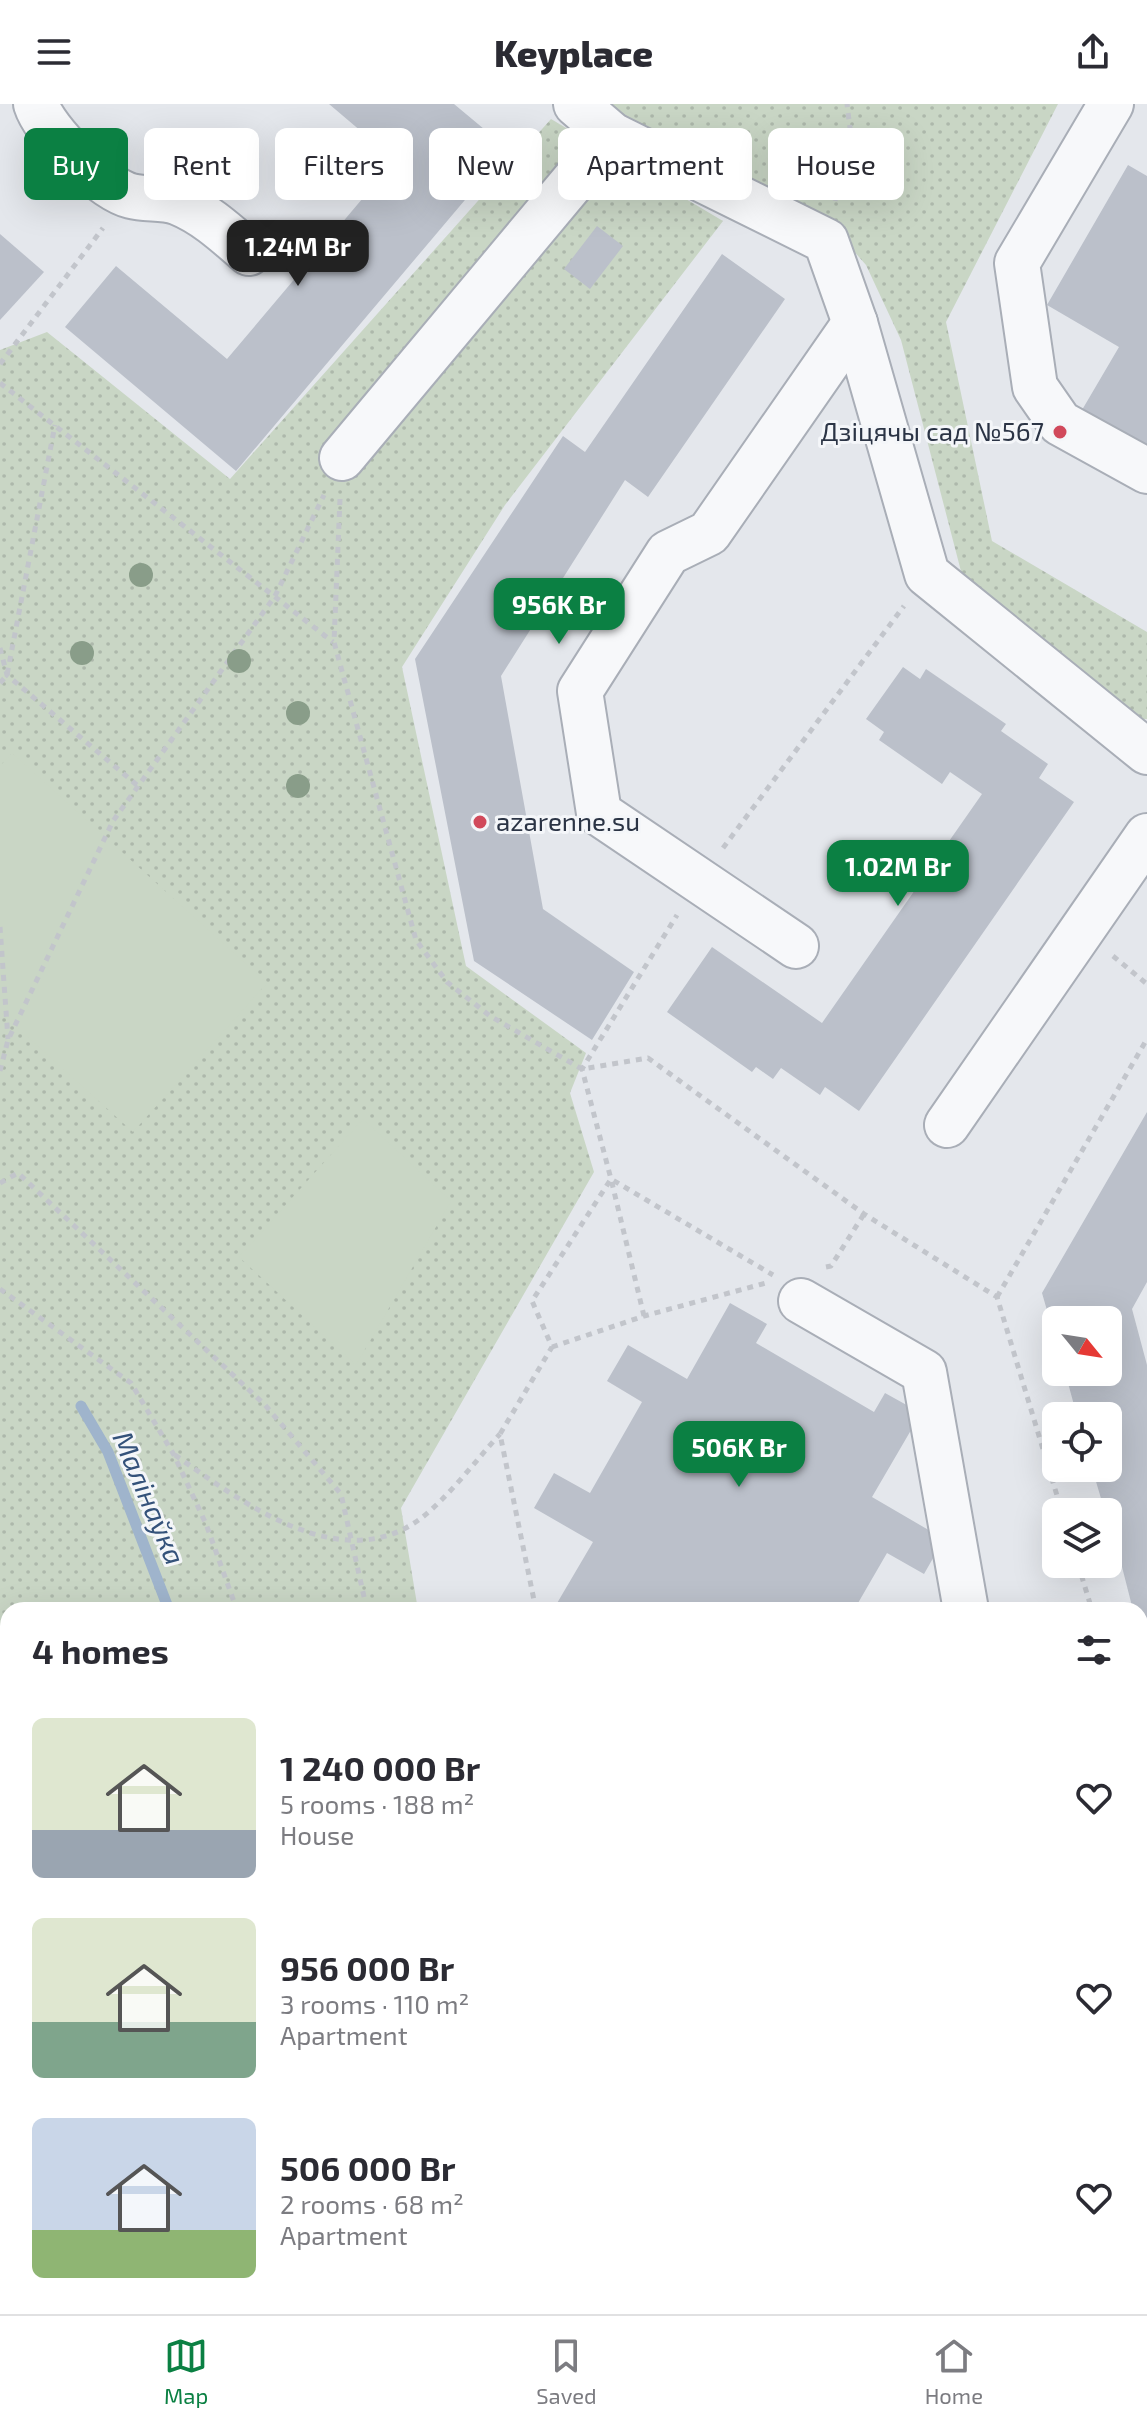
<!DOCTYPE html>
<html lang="en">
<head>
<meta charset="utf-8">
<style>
  :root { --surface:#fff; --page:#f2f2f3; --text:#2b2b33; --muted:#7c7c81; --line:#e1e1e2; --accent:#0b8043 }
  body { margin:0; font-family:"Exo 2",sans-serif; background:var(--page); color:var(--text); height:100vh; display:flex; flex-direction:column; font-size:30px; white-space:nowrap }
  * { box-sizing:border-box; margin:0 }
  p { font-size:26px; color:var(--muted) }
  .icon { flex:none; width:44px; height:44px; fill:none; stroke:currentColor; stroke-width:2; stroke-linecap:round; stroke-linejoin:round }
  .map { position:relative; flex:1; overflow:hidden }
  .details { position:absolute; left:0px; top:1498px; width:1148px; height:712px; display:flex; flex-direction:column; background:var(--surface); border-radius:24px 24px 0 0; box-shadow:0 8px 32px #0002 }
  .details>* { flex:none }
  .banner { position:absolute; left:24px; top:24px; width:1100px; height:72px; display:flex; gap:16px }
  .needle { width:52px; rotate:120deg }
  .tools { position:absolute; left:1042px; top:1202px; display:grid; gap:16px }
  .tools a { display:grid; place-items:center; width:80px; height:80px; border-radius:12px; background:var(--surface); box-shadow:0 8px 32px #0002; font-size:40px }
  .price { position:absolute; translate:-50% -68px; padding:0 18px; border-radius:16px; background:var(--accent); color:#fff; font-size:26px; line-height:52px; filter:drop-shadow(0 2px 4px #0008) }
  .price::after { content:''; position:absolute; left:50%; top:48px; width:24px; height:18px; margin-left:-12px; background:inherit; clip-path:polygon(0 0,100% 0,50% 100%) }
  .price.selected { background:#222; color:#fff }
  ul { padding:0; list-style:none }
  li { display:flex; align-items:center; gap:24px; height:200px; padding:0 32px }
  li span { display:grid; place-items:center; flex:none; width:224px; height:160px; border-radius:12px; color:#555 }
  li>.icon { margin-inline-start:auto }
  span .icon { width:96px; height:96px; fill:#fffc; stroke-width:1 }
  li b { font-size:34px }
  h2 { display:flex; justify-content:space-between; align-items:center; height:96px; padding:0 32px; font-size:34px }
  .chip { padding:0 28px; border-radius:12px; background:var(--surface); box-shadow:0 8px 32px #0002; font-size:28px; line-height:72px }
  .chip.selected { background:var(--accent); color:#fff }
  header { display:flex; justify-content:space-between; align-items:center; height:104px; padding:0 32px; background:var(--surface); font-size:36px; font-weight:800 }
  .dock { display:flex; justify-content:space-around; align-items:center; height:112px; border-top:2px solid var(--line); background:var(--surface); font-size:22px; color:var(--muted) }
  .dock a { display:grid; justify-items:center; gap:4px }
  .dock .selected { color:var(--accent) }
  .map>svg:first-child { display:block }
</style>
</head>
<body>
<header><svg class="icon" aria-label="menu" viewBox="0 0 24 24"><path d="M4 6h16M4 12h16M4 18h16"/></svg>Keyplace<svg class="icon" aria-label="share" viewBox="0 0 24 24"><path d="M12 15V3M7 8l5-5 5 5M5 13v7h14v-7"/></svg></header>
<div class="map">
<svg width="1147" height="2210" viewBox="0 0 1147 2210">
  <defs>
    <pattern id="green-dots" width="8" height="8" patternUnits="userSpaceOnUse" patternTransform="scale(2)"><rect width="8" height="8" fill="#c9d6c5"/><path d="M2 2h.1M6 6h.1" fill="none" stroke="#adb8ab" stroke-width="1.8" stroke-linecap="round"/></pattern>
  </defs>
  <rect width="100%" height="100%" fill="#e4e7ec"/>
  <!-- green -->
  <g fill="url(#green-dots)">
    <path d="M605,0H1058L946,218L992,437L1147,528V615L1123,616L963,475L901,236L866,161L823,112L617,10Z"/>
    <path d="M551,15L723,117L505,401L402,563L466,862L586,949L570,989L594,1068L401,1404L418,1506H8V1728L0,1718V246L47,228L230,375Z"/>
    <path d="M49,2202H579V2210H46Z"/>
  </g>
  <!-- pitch -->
  <g fill="#c9d6c5">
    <path d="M12,649L267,879L133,1028L0,908V662Z"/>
    <path d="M363,1015L451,1097L356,1261L239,1153Z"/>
  </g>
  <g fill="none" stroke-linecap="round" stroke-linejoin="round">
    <!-- stream -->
    <g stroke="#9fb4cc" stroke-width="11">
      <path d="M81,1302L108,1348L169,1506"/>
      <path d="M203,2210L204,2202"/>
    </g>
  </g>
  <!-- building -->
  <g fill="#bbc0ca">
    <path d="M329,0H454L508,45L236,367L65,223L116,162L227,255L395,56Z"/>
    <path d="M1128,61L1147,72V343L1082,306L1119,243L1047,201Z"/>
    <path d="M597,122L623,142L590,185L564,165Z"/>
    <path d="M0,130L44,168L0,216Z"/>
    <path d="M722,150L785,195L648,393L625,376L501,572L543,805L634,868L592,936L474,857L415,555L563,332L585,348Z"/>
    <path d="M903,563L920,575L926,565L1006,620L1001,627L1048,660L1039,674L1074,698L859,1007L825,983L820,991L781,964L773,975L756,963L752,968L667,908L712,843L822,919L982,690L950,668L942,680L879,636L884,628L866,615Z"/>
    <path d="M1147,1008V1178L1132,1205L1147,1261V1514L1140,1506H1133L1108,1408H1105L1092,1364H1108V1312H1077L1065,1268H1108V1216H1056L1055,1234L1042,1189Z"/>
    <path d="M730,1199L767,1220L756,1239L874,1308L885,1289L921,1309L872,1393L944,1435L924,1470L887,1449L854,1506H553L593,1438L534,1404L554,1369L590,1389L642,1298L607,1277L628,1241L687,1275Z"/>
    <path d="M639,2202H729L725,2210H635Z"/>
  </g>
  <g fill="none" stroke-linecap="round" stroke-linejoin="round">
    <!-- minor casing -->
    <g stroke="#a9aeb7" stroke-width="48">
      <g id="minor">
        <path d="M36,0C45,28 103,85 131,92C146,96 165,93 179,99C206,110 228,131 249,149"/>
        <path d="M576,0L612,31L826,137L855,219L927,470L1147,648"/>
        <path d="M1111,0L1017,159L1035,283L1060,319L1147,367"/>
        <path d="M342,354L612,31"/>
        <path d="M796,842L599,709L580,587L668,449L709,429L855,219"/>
        <path d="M947,1021L1147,732"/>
        <path d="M801,1197L924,1268L966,1506"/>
        <path d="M1140,1621L1147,1624"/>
        <path d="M1140,1868L1147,1856"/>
        <path d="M1140,2083L1147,2087"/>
        <path d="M1140,2167L1147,2154"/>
        <path d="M817,2210L822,2202"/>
        <path d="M941,2210L946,2202"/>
        <path d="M1115,2210L1120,2202"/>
      </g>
    </g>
    <!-- path -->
    <g stroke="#c2c5cb" stroke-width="5" stroke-dasharray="6 6" stroke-linecap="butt">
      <path d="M835,97L851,32L847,0"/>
      <path d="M0,260L103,124"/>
      <path d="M0,279L333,538"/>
      <path d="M340,395L334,538L416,836L447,878L490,912L582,965L648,954L864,1110L997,1193L1062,1408"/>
      <path d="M0,544L7,571L138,682"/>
      <path d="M0,579L7,571L55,321"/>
      <path d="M723,744L904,502"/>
      <path d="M0,823L8,935"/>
      <path d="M1113,852L1147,880"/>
      <path d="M0,967L8,936L113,717L275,492L324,391"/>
      <path d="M0,1079L18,1069L265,1301L341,1390L367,1506"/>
      <path d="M826,1163L831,1162L864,1110"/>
      <path d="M0,1185L131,1279L174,1351L206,1420L237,1506"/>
      <path d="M997,1193L1147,935"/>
      <path d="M644,1212L611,1075L773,1171"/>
      <path d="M552,1243L644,1212L766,1179"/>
      <path d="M175,1351C239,1396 340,1474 420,1415C448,1394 476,1356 500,1330"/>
      <path d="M1078,1460L1092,1506"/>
      <path d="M536,1506L500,1330L552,1243L532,1197L611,1075L582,965L677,811"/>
      <path d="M1140,1558L1147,1562"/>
      <path d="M0,1827L8,1851"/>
      <path d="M468,2202L472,2209"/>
      <path d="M5,2210L8,2201"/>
      <path d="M295,2210V2202"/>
      <path d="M473,2210L486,2202"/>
      <path d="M550,2210L554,2202"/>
    </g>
    <!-- minor -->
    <use href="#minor" stroke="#f7f8fa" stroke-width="44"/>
  </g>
  <!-- trees -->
  <g fill="#899d89">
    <circle cx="141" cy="471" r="12"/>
    <circle cx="82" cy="549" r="12"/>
    <circle cx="239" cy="557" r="12"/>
    <circle cx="298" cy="609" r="12"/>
    <circle cx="298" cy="682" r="12"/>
  </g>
  <!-- markers -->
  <g fill="#d1495b" stroke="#f4f6f9" stroke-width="3">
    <circle cx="1060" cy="328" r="8"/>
    <circle cx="480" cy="718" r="8"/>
  </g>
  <g text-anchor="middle" stroke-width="6" stroke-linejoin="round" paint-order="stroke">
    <!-- poi labels -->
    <g font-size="26" fill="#2b3445" stroke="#f4f6f9" text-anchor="end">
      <text x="1044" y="337">Дзіцячы сад №567</text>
      <text x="496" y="727" text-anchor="start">azarenne.su</text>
    </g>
    <!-- water labels -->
    <g font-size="28" font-style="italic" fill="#34527a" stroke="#f4f6f9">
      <text transform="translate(149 1394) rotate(67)" y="10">Малінаўка</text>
    </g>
  </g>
</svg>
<div class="tools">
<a><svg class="needle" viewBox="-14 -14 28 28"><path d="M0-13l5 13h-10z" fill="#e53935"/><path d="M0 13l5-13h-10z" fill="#7c7c81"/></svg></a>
<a><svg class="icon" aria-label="locate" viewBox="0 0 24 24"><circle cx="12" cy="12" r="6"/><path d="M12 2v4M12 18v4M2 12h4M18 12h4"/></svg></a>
<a><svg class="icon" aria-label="layers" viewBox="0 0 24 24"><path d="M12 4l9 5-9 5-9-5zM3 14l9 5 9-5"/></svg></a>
</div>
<b class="price selected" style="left:298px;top:184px">1.24M Br</b>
<b class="price" style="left:559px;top:542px">956K Br</b>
<b class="price" style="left:898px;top:804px">1.02M Br</b>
<b class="price" style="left:739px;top:1385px">506K Br</b>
<div class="banner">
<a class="chip selected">Buy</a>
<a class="chip">Rent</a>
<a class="chip">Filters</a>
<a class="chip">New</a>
<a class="chip">Apartment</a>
<a class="chip">House</a>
</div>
<section class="details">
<h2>4 homes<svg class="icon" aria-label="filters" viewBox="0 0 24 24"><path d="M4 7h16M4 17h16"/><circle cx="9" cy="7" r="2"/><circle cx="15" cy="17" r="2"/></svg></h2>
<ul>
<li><span style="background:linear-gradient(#dfe7d0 70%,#9aa5b1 0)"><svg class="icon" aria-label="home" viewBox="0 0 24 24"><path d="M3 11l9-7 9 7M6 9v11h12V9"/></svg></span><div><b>1 240 000 Br</b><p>5 rooms · 188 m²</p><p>House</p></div><svg class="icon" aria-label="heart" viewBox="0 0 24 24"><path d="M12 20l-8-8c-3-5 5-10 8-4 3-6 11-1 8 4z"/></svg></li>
<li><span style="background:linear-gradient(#dfe7d0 65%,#7fa58c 0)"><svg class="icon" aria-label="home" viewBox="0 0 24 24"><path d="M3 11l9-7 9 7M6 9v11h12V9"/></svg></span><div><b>956 000 Br</b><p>3 rooms · 110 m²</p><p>Apartment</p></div><svg class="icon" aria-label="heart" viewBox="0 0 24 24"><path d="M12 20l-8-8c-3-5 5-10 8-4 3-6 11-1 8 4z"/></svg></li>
<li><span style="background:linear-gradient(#c9d6e8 70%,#8fb573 0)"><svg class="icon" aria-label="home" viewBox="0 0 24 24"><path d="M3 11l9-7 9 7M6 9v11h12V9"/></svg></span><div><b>506 000 Br</b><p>2 rooms · 68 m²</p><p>Apartment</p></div><svg class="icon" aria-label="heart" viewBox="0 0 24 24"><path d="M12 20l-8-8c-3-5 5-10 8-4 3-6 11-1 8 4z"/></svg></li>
</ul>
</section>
</div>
<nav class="dock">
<a class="selected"><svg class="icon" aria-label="map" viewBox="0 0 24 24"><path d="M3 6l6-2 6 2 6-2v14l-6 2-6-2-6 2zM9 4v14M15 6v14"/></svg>Map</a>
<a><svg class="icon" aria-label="saved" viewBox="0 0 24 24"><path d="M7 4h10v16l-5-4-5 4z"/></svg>Saved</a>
<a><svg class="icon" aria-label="home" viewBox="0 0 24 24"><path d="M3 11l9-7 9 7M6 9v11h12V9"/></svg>Home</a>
</nav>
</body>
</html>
